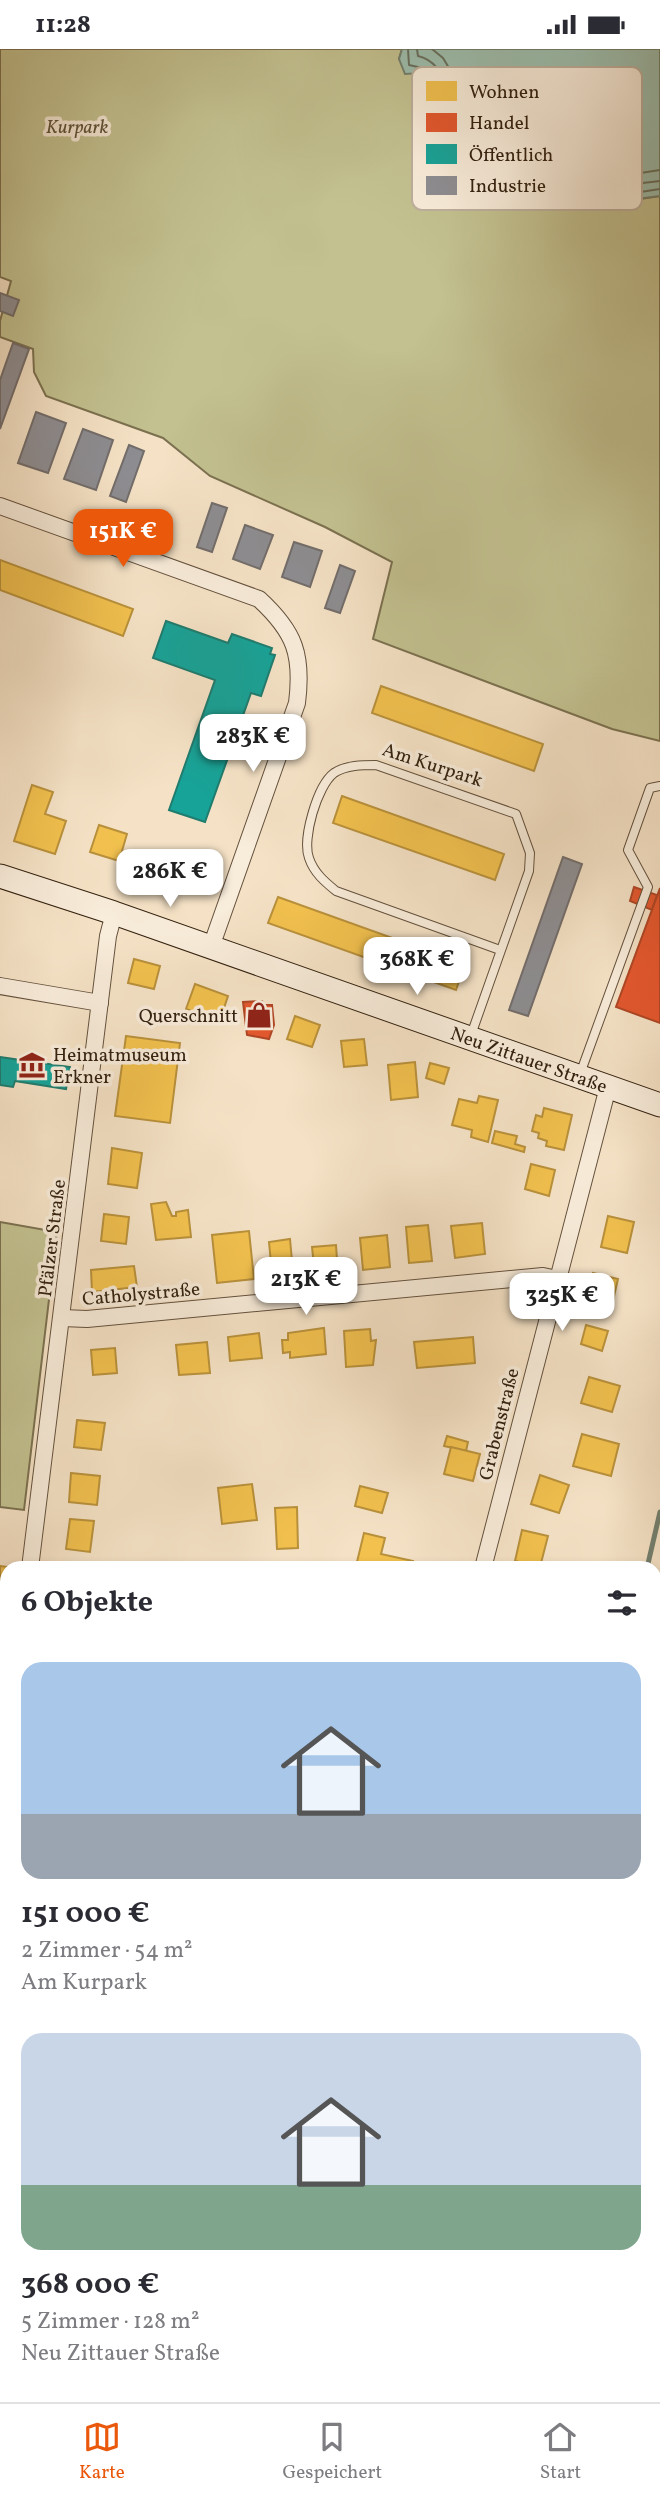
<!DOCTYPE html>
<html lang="de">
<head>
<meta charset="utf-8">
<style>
  :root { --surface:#fff; --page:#f2f2f3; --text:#2b2b33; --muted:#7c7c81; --line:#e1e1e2; --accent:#ea580c }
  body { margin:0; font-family:Vollkorn,serif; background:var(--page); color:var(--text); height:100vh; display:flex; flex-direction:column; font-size:26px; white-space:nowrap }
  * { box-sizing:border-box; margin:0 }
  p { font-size:23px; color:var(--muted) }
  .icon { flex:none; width:38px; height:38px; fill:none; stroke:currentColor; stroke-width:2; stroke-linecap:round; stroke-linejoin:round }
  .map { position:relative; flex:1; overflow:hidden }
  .drawer { position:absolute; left:0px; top:1512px; width:662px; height:842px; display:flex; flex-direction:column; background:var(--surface); border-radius:21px 21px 0 0; box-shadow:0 4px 10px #0003 }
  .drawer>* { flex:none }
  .price { position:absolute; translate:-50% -60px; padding:0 16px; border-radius:14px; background:#fff; color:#222; font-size:23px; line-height:46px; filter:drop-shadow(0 2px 4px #0008) }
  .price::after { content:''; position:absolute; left:50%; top:42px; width:21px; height:16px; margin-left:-10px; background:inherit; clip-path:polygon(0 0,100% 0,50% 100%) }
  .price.current { background:var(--accent); color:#fff }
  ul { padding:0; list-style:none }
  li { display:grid; align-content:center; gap:14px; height:371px; padding:0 21px }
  li span { display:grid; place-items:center; height:217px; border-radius:21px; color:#555 }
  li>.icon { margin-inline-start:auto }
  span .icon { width:126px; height:126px; fill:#fffc; stroke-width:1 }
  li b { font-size:30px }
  h2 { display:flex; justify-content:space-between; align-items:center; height:84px; padding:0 21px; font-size:30px }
  .status { display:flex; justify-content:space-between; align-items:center; height:49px; padding:0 35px; background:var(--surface); direction:ltr }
  .status svg { height:19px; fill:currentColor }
  .tab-bar { display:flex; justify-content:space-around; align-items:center; height:98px; border-top:2px solid var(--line); background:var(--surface); font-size:19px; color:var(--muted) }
  .tab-bar a { display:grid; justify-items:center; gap:4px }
  .tab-bar .current { color:var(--accent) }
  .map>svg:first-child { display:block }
</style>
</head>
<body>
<div class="status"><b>11:28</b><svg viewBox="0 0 49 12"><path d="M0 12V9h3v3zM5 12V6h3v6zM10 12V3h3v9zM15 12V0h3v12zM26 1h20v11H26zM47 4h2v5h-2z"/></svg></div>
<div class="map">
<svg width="660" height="2353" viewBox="0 0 660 2353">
  <rect width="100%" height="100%" fill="#f5e2c6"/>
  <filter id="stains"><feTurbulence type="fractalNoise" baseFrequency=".00286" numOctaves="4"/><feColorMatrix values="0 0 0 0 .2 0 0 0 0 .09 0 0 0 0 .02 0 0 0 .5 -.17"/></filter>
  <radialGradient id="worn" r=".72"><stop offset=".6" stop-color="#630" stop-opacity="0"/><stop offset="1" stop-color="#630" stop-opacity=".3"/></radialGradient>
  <!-- green -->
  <g fill="#c3c190" stroke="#7b7150" stroke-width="2">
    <path d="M0,0H402L399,10L421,24L455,78L467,80L581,144L634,151L660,147V692L612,680L373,590L392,513L325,478L210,427L163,389L46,347L34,323L33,300L0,288V272L11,232L0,228Z"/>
    <path d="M0,1173L57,1183L24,1461L0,1458Z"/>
    <path d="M0,1925L7,1927V2347H654V1941H660V2353H0Z"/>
  </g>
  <!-- water -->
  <path fill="#9dbfaf" stroke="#73806f" stroke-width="2" d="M402,0H660V147C578,161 531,123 467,81L455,78L421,24L405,25L399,10Z"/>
  <!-- homes -->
  <g fill="#f2c14e" stroke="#b9913b" stroke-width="2">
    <path d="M0,511L133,560L123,587L0,541Z"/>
    <path d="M381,637L543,695L534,722L372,664Z"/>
    <path d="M32,736L53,743L45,765L66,772L55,805L14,792Z"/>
    <path d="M342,747L504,805L495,831L333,774Z"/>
    <path d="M99,776L127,785L119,812L90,803Z"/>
    <path d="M278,848L465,915L456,941L268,874Z"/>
    <path d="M134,910L160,917L154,940L128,934Z"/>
    <path d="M195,935L228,947L220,971L186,960Z"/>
    <path d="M295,967L320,976L312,998L287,990Z"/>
    <path d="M126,987L180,994L170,1074L115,1067Z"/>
    <path d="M364,990L367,1016L344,1018L341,992Z"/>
    <path d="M415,1013L418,1048L391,1051L388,1016Z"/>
    <path d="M430,1014L449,1019L444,1035L426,1029Z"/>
    <path d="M479,1047L498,1051L488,1093L471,1088L472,1081L452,1076L459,1050L477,1054Z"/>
    <path d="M544,1059L572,1066L564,1101L546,1097L547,1092L538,1089L539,1084L532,1082L536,1066L542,1068Z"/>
    <path d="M495,1082L517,1087L515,1095L525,1098L524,1103L492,1094Z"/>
    <path d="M112,1099L142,1104L137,1139L108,1135Z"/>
    <path d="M531,1115L555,1121L549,1147L525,1140Z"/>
    <path d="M166,1153L172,1167H176V1163L188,1161L191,1188L156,1191L151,1155Z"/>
    <path d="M104,1165L129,1168L126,1195L101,1192Z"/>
    <path d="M608,1167L634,1173L627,1204L601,1198Z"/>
    <path d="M482,1174L485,1205L455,1209L451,1177Z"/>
    <path d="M428,1176L432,1212L409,1214L406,1178Z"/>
    <path d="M249,1182L254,1230L217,1234L212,1186Z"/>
    <path d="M387,1186L390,1218L363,1221L360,1189Z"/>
    <path d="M290,1190L293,1223L272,1225L269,1193Z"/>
    <path d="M336,1196L338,1224L315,1226L312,1198Z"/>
    <path d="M134,1217L137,1238L92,1243L91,1221Z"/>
    <path d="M593,1224L618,1230L611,1260L586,1254Z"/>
    <path d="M586,1276L608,1282L602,1302L581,1295Z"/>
    <path d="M324,1279L326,1305L290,1309V1303L283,1304L282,1291H288V1284Z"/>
    <path d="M370,1280L371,1292L376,1291L373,1316L346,1318L344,1282Z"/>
    <path d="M259,1284L262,1309L230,1312L228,1288Z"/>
    <path d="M473,1288L475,1314L417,1319L414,1293Z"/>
    <path d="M207,1293L210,1324L179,1326L176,1296Z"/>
    <path d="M115,1299L117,1324L93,1326L91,1301Z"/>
    <path d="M589,1328L620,1337L612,1363L581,1354Z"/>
    <path d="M77,1371L105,1374L101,1401L74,1398Z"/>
    <path d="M582,1385L619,1395L611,1427L573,1417Z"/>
    <path d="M447,1387L468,1393L466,1402L444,1397Z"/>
    <path d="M451,1398L480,1405L473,1432L444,1425Z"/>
    <path d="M71,1424L100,1427L97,1456L69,1453Z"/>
    <path d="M540,1426L569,1436L559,1464L531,1455Z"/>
    <path d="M252,1435L257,1471L222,1475L218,1439Z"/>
    <path d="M360,1437L388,1444L382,1464L355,1457Z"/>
    <path d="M297,1458L298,1499L277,1500L275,1459Z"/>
    <path d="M70,1470L94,1472L90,1503L66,1500Z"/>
    <path d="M522,1481L548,1487L540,1518L515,1512Z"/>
    <path d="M364,1484L385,1489L381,1505L413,1512L412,1519L356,1517Z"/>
    <path d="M0,1517L8,1518L3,1567H0Z"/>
    <path d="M660,1653V1718H655L654,1654Z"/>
  </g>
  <!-- shops -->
  <g fill="#e4572e" stroke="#af4725" stroke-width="2">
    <path d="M634,838L657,846L652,861L630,852Z"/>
    <path d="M660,839V974L616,958Z"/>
    <path d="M262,952L264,956H272L274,976L269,990L247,986L243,953Z"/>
  </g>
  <!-- public -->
  <g fill="#17a398" stroke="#1f7c6f" stroke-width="2">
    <path d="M166,572L228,594L232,585L272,599L270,605L275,606L261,647L251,644L205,773L169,761L215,631L153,609Z"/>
    <path d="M0,1008L70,1018L66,1040L15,1032L13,1038L0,1036Z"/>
  </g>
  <!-- industry -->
  <g fill="#8d8d92" stroke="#726d6b" stroke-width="2">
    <path d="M0,244L19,251L13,267L0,262Z"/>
    <path d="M13,294L29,300L0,380V331Z"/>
    <path d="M36,363L66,374L48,424L18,414Z"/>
    <path d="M83,380L113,391L96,441L64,430Z"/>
    <path d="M129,396L144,402L126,453L110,447Z"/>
    <path d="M212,454L227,459L212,503L197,498Z"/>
    <path d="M245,476L273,486L260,520L233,510Z"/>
    <path d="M294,493L322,502L310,538L282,528Z"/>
    <path d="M340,516L355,522L340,564L325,559Z"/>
    <path d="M563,808L582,815L528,967L509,961Z"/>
  </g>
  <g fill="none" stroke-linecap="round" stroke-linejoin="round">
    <!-- shore -->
    <g stroke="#68705f" stroke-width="2">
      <path d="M408,0L409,16L427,20L459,71L470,75L555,129L634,144L660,140"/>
      <path d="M417,0L418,7C449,14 447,56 475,67L559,121L634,135L660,132"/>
      <path d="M432,0L443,9L470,54L563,111L634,125L660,121"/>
    </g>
    <!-- stream -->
    <g stroke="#73806f" stroke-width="5">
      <path d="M647,1519L660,1463"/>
      <path d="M654,1759L660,1774"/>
      <path d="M654,2263L659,2255L660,2181"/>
      <path d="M601,2353L604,2347"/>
    </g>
    <!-- lane casing -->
    <g stroke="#64513d" stroke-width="10">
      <g id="lane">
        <path d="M471,986L529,822L530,804L516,765L376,716C363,716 346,716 334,724C317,737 302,790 309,809C314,824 325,833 336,842L500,901"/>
        <path d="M580,1025L648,838L628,801L650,739L660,737"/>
      </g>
    </g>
    <!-- street casing -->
    <g stroke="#64513d" stroke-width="18">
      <g id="street">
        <path d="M0,457L259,550C295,583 303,606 297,654L211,898"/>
        <path d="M0,937L100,954"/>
        <path d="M62,1269L87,1270L543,1227L557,1230"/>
        <path d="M30,1519L108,887L114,864"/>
        <path d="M483,1519L608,1038"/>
        <path d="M654,1593H660"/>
        <path d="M0,1636H7"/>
      </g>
    </g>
    <!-- secondary casing -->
    <g stroke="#33210f" stroke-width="25">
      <g id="secondary">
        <path id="s1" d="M0,827L114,864L660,1056"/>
      </g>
    </g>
    <!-- lane -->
    <use href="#lane" stroke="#f8ecda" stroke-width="8"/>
    <!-- street -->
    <use href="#street" stroke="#f8ecda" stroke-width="16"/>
    <!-- secondary -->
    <use href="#secondary" stroke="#f8ecda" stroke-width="23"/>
  </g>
  <!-- icons -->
  <defs>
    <g id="shop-bare" transform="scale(2.1)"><path d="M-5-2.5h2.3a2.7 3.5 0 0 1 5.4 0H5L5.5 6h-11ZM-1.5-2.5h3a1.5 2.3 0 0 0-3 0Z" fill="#8f2418" stroke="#f8ecda" stroke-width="2.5" paint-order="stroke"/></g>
    <g id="museum-bare" transform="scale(2.1)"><path d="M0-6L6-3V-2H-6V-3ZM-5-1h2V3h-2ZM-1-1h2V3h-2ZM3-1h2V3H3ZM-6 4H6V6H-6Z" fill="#8f2418" stroke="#f8ecda" stroke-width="2.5" paint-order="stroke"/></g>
  </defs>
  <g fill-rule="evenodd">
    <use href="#shop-bare" x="259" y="966"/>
    <use href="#museum-bare" x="32" y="1016"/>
  </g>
  <g text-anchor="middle" stroke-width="7" stroke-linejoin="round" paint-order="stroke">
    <!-- park labels -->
    <g font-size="19" font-style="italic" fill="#5e5136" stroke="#f8ecda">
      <text x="77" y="84">Kurpark</text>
    </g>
    <!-- street labels -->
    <g font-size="19" fill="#33210f" stroke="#f8ecda">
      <text transform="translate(433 715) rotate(18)" y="7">Am Kurpark</text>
      <text dy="7" stroke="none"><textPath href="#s1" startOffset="560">Neu Zittauer Straße</textPath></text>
      <text transform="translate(51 1189) rotate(-83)" y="7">Pfälzer Straße</text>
      <text transform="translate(141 1244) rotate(-5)" y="7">Catholystraße</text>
      <text transform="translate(498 1375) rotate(-76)" y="7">Grabenstraße</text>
    </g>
    <!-- poi labels -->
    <g font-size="19" fill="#33210f" stroke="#f8ecda" text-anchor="end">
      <text x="238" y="973">Querschnitt</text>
      <text x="53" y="1012" text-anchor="start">Heimatmuseum<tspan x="53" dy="22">Erkner</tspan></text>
    </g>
  </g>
  <!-- legend -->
  <rect x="412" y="18" width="230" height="143" rx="10" fill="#f8ecda" stroke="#bdaf9d" stroke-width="2"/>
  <rect x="426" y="32" width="31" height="20" fill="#f2c14e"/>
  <rect x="426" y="64" width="31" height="19" fill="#e4572e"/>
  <rect x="426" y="95" width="31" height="20" fill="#17a398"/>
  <rect x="426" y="127" width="31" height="19" fill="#8d8d92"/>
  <g font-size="19" fill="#33210f">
    <text x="469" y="49">Wohnen</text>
    <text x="469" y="80">Handel</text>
    <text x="469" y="112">Öffentlich</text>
    <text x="469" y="143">Industrie</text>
  </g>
  <rect width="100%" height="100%" filter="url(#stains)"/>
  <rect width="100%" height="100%" fill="url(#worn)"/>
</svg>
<b class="price current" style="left:123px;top:520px">151K €</b>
<b class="price" style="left:253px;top:725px">283K €</b>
<b class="price" style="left:170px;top:860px">286K €</b>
<b class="price" style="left:417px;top:948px">368K €</b>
<b class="price" style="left:306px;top:1268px">213K €</b>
<b class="price" style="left:562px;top:1284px">325K €</b>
<section class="drawer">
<h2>6 Objekte<svg class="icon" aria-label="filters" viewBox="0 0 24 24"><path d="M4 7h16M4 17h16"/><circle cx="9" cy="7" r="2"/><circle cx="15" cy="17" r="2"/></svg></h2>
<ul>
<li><span style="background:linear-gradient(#a9c7e8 70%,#9aa5b1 0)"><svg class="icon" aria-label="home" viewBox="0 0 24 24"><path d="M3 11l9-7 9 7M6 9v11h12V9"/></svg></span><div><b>151 000 €</b><p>2 Zimmer · 54 m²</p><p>Am Kurpark</p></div></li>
<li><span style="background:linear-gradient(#c9d6e8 70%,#7fa58c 0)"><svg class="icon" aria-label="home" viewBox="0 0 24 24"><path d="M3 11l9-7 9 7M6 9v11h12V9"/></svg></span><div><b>368 000 €</b><p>5 Zimmer · 128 m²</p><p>Neu Zittauer Straße</p></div></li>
</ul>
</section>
</div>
<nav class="tab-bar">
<a class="current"><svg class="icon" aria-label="map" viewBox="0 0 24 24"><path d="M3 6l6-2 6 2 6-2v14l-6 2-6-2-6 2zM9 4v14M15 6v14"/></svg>Karte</a>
<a><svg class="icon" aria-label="saved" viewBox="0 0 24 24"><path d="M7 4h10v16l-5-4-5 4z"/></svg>Gespeichert</a>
<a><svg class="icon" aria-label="home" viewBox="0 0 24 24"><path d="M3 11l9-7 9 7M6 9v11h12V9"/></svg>Start</a>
</nav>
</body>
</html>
